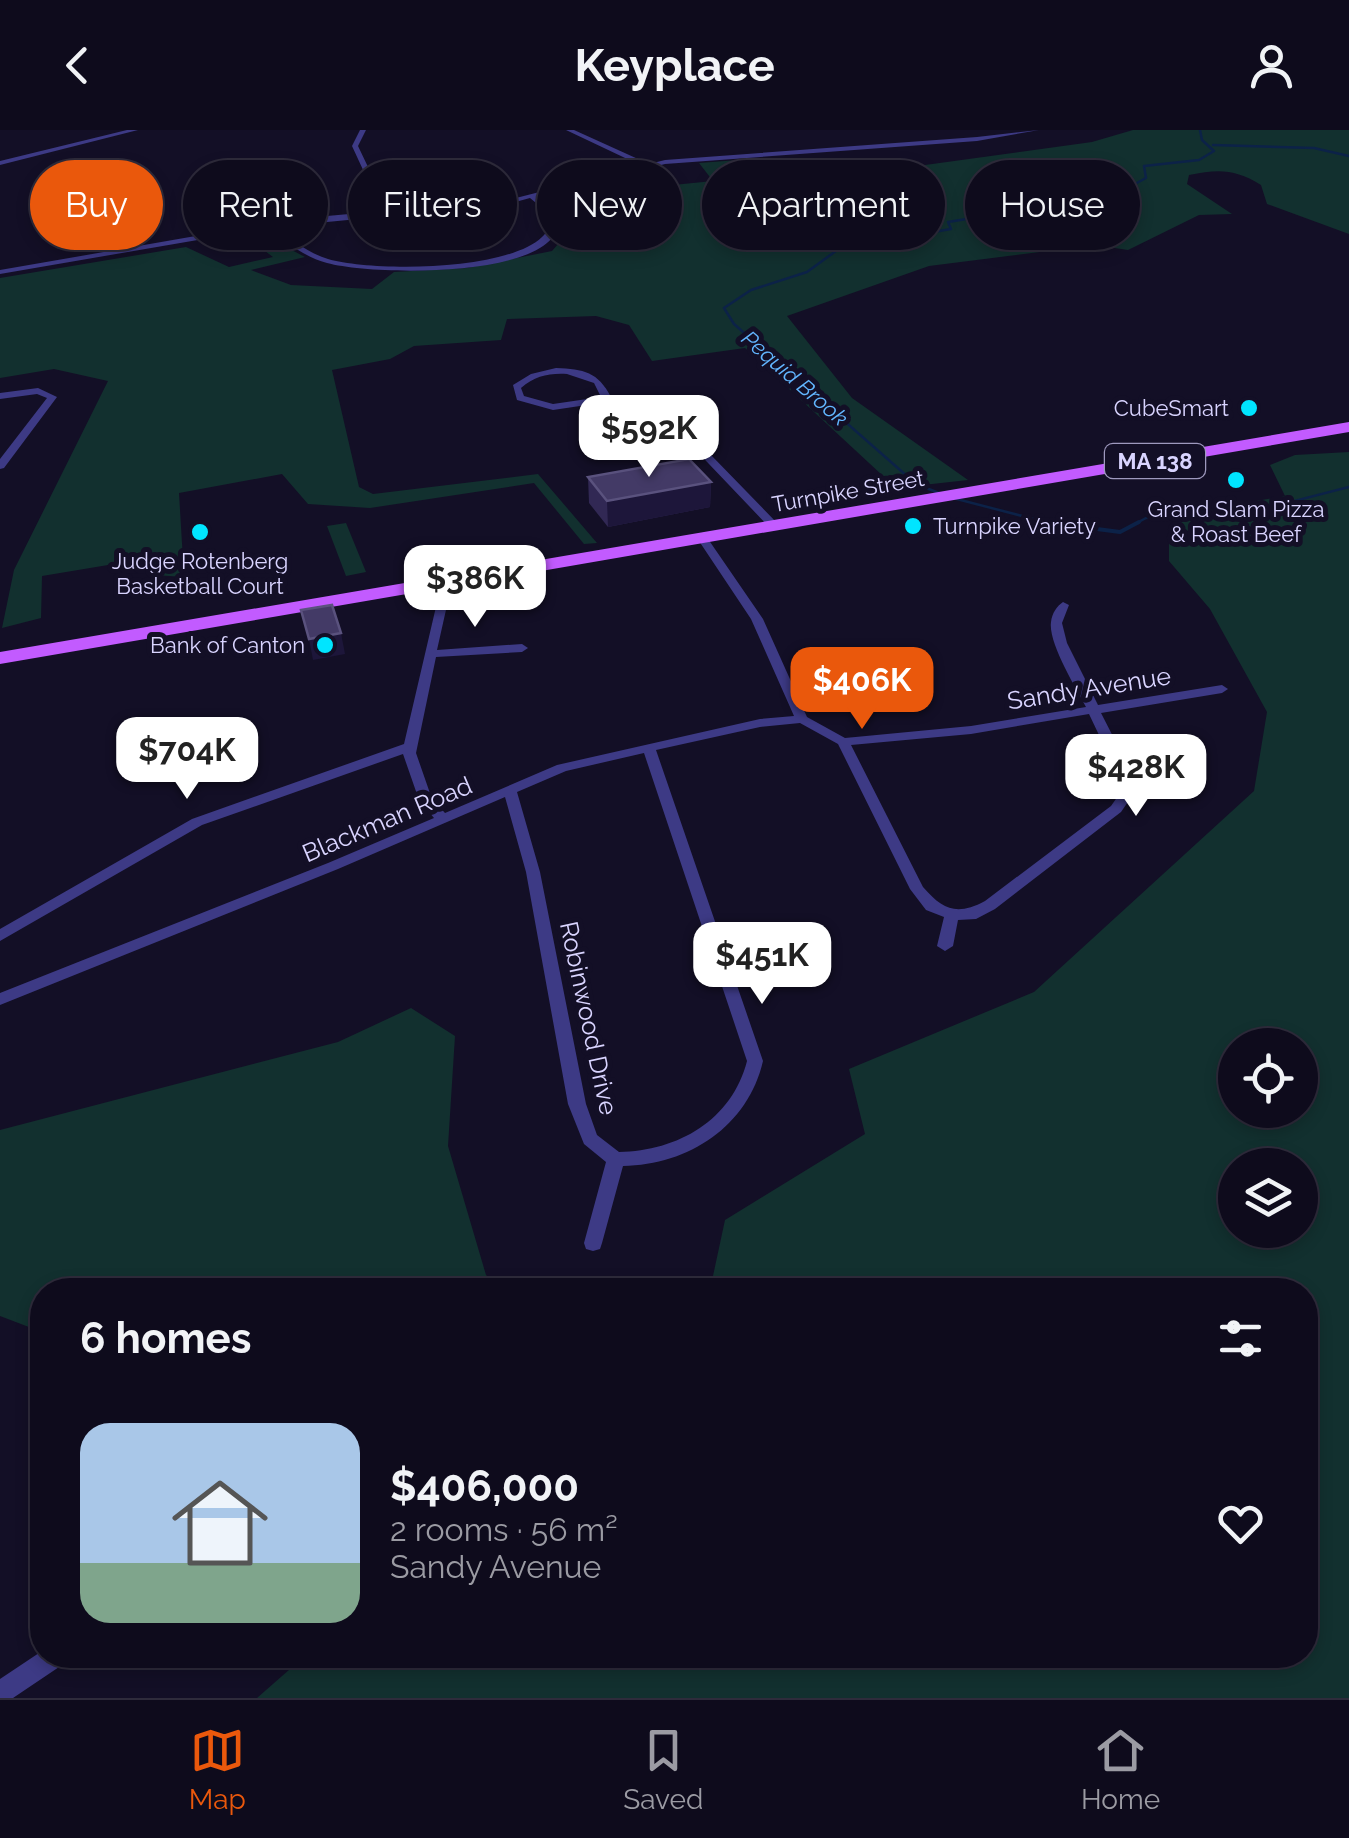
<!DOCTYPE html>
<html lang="en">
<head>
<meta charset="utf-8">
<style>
  :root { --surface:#0e0b1c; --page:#171425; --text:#f1f3f6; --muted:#9b9ba3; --line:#2e2b3b; --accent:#ea580c }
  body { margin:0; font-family:Raleway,sans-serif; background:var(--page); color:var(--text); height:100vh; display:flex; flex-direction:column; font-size:38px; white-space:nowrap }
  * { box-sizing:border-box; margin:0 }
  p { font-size:32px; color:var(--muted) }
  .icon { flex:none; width:55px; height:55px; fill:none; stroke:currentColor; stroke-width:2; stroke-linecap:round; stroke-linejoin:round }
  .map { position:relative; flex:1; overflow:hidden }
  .details { position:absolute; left:30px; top:1148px; width:1288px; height:390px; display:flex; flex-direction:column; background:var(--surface); border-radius:40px; box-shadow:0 5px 15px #0003,0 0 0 2px var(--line) }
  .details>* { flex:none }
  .guide { position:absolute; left:30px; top:30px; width:1290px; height:90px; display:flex; gap:20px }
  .fabs { position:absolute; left:1218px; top:898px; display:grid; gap:20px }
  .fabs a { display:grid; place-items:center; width:100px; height:100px; border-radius:50%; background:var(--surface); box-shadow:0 5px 15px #0003,0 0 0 2px var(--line); font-size:50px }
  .price { position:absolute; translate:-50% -85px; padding:0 22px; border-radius:20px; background:#fff; color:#222; font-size:32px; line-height:65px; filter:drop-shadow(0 2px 5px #0008) }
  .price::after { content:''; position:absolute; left:50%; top:60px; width:30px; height:22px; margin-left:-15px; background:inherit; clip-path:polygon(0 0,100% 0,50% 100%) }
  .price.selected { background:var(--accent); color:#fff }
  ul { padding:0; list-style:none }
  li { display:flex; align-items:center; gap:30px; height:250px; padding:0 50px }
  li span { display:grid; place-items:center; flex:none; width:280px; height:200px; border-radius:30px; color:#555 }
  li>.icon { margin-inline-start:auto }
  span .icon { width:120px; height:120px; fill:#fffc; stroke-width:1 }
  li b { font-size:42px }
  h2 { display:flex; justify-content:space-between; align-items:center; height:120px; padding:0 50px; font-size:42px }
  .chip { padding:0 35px; border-radius:45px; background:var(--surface); box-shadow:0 5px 15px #0003,0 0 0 2px var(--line); font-size:35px; line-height:90px }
  .chip.selected { background:var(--accent); color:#fff }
  header { display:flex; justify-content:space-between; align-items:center; height:130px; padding:0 50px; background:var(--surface); font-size:45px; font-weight:700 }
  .tab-bar { display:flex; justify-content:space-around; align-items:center; height:140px; border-top:2px solid var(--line); background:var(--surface); font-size:28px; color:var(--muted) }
  .tab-bar a { display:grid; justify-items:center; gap:5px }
  .tab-bar .selected { color:var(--accent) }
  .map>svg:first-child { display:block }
</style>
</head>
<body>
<header><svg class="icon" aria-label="back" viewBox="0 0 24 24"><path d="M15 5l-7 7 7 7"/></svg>Keyplace<svg class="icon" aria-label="person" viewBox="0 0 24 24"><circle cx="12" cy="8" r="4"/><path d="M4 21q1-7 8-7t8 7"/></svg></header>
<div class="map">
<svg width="1349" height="1568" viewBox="0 0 1349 1568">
  <rect width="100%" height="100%" fill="#130f26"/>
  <!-- green -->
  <g fill="#12302f" fill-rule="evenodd">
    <path d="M1133,0H1349V104L1267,74L1261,55C1235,39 1219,39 1189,45L1187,54L1232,84L1199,85L1128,120L1095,115L929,136L787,186L852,268L968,350L896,358L745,218L652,231L629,195L596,186L507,189L501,210L414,216L390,229L332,240L359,357L373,364L538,344L597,413L584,414L534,353L370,378L308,374L282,344L179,363L184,447L155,445L150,428L42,446L41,488L2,498L14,440L108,251L54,239L0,248V148L186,117L229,137L273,127L265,121L284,116L305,127L251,140L291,155L372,159L394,142L467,138L552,121L573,97L554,69L635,43L673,55L713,51L699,33L764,28L799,39H896L1092,12Z"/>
    <path d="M1349,322V1568H257L306,1525H1305V1160H710L725,1090L865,1004L849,939L1034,862L1254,661L1267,582L1210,479L1169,431V400L1181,384L1285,366L1270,335L1295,325ZM1235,915H1300V980H1235ZM1235,1035H1300V1100H1235Z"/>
    <path d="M346,393L366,442L346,446L327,396Z"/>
    <path d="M411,878L455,906L448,1016L486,1145L500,1160H42V1202L0,1186V1000L338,912Z"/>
  </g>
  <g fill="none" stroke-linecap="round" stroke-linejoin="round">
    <!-- stream-far1 -->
    <g stroke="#0c2248" stroke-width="2.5">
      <path d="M1213,15L1314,18L1349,26"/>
      <path d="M939,363L916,354L734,194L724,178L751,160L807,142L840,118L951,99L948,92L1023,80L1121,76L1137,61L1135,54L1146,48L1144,36L1199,30L1214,21L1202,10L1200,0"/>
      <path d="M949,367L1053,394"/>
      <path d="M1135,394L1146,388L1255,381L1349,357"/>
    </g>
    <!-- stream -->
    <path stroke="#0c2248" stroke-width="4" d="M1043,392L1120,402L1139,392"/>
    <!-- street -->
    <g fill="#3d3a85" fill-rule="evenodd">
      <path d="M127,0H138L0,35V31Z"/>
      <path d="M360,0H366L358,16L389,81L504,71L642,36L566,0H574L649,34L665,30L977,7L1039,0L977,11L665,34L537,67L560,86C557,92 556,103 552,108C520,147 372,145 327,133C304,127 285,111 267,98L0,144V140L294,89L382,81L352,16ZM530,68L552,86C550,94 548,102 542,107C507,141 374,142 328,129C308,123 291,109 275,97L504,75Z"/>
      <path d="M556,238C584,239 598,242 611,267L651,276L674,287L778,394V398H770L668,291L645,280L607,272L553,280L517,270L513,255L531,244ZM567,244L594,253L601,267L553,274L524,266L521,258C535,246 549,243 567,244Z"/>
      <path d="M38,258L57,267L4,338L0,339V329L47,268L37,264L0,269V263Z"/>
      <path d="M702,405L706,406L763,489L807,587L845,608L971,596L1086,577C1076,558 1048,513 1051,492C1052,483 1057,476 1063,472L1069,475L1062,493L1067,513L1098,575L1222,555L1228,559L1222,563L1101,583L1122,624L1132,666L1121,682L995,779L976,789L958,790L953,816L945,821L937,816L944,787L926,780L910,759L838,614L800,593L760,597L656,620L763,931C748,996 689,1035 623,1036L602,1113L600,1119L593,1121L586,1119L584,1113L606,1032L584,1014L568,974L526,742L505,667L338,739L0,875V863L328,733L434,688L419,670L403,624L202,695L0,811V799L192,689L404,614L442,451L446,450L452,453L437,520L522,514L528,518L522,522L436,527L416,623L432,669L445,683L557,635L760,589L794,586L751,489L697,408ZM1089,584L1108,624L1118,666L1111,676L985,771C957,786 943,780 923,757L851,615L971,604ZM644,623L747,931C732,990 678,1021 619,1022L597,1005L586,974L540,742L517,662L566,641Z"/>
      <path d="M42,1521V1525H69L65,1533L13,1568H0V1549Z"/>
    </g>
    <!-- primary -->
    <path fill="#c25bff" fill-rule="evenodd" d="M1349,292V302L0,534V522Z"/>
  </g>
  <!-- wall -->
  <path fill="#312854" d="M588,347L711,352L710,377L608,397L589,373Z"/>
  <!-- shaded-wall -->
  <g fill="#1d163a">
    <path d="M711,352L710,377L608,397L607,371Z"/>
    <path d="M341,503L345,524L313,530L309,509Z"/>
  </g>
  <!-- building -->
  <g fill="#433a66" stroke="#5a527e" stroke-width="2.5">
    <path d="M689,329L711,352L607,371L588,347Z"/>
    <path d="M332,475L341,503L309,509L301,480Z"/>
  </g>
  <!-- markers -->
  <g fill="#00e5ff" stroke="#130f26" stroke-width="4">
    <circle cx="1249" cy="278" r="10"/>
    <circle cx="1236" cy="350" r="10"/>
    <circle cx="913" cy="396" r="10"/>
    <circle cx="200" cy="402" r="10"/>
    <circle cx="325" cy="515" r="10"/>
  </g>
  <g text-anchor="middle" stroke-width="10" stroke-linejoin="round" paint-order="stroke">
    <!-- far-water labels -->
    <g font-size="22" font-style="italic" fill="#62b6ff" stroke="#130f26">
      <text transform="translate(795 248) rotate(41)" y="8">Pequid Brook</text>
    </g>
    <!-- far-poi labels -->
    <g font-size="22" fill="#d9d4ff" stroke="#130f26" text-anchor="end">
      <text x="1229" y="286">CubeSmart</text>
      <text x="1236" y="387" text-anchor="middle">Grand Slam Pizza<tspan x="1236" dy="25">&amp; Roast Beef</tspan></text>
      <text x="933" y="404" text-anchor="start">Turnpike Variety</text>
      <text x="200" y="439" text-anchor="middle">Judge Rotenberg<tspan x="200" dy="25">Basketball Court</tspan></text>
      <text x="305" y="523">Bank of Canton</text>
    </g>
    <!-- shield labels -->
    <rect fill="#130f26" stroke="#9e99be" stroke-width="2.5" x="1105" y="314" width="100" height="34" rx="8"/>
    <g font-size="22" font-weight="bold" fill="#d9d4ff">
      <text x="1155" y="339">MA 138</text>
    </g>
    <!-- far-street labels -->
    <g font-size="22" fill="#d9d4ff" stroke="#130f26">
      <text transform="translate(848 361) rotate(-10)" y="8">Turnpike Street</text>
    </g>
    <!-- street labels -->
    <g font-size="25" fill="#d9d4ff" stroke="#130f26">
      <text transform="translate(1089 558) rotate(-9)" y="9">Sandy Avenue</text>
      <text transform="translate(387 689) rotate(-23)" y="9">Blackman Road</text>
      <text transform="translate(589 888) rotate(78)" y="9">Robinwood Drive</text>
    </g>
  </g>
</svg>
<div class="fabs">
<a><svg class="icon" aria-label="locate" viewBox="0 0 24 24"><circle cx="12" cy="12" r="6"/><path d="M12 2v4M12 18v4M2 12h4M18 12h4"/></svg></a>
<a><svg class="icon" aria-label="layers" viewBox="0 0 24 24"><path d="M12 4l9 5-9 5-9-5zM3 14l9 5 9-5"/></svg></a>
</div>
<b class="price" style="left:649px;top:350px">$592K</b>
<b class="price" style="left:475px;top:500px">$386K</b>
<b class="price selected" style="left:862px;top:602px">$406K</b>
<b class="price" style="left:187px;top:672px">$704K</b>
<b class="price" style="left:1136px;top:689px">$428K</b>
<b class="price" style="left:762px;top:877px">$451K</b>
<div class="guide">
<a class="chip selected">Buy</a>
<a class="chip">Rent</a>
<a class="chip">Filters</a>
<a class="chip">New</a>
<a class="chip">Apartment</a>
<a class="chip">House</a>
</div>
<section class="details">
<h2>6 homes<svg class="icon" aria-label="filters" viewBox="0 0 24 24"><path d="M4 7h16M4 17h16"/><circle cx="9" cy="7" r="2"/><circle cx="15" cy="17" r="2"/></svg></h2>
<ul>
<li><span style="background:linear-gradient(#a9c7e8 70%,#7fa58c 0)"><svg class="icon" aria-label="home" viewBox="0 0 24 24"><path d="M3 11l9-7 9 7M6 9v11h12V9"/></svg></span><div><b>$406,000</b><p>2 rooms · 56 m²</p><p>Sandy Avenue</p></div><svg class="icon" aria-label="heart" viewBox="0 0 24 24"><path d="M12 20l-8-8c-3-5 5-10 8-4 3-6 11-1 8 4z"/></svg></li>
</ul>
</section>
</div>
<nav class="tab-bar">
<a class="selected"><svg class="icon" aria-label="map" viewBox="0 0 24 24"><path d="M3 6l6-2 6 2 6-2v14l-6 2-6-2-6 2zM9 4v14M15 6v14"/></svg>Map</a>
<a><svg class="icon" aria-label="saved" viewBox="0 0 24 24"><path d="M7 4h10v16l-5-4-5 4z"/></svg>Saved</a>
<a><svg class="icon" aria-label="home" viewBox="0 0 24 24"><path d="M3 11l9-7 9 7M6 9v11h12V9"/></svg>Home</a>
</nav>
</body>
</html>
